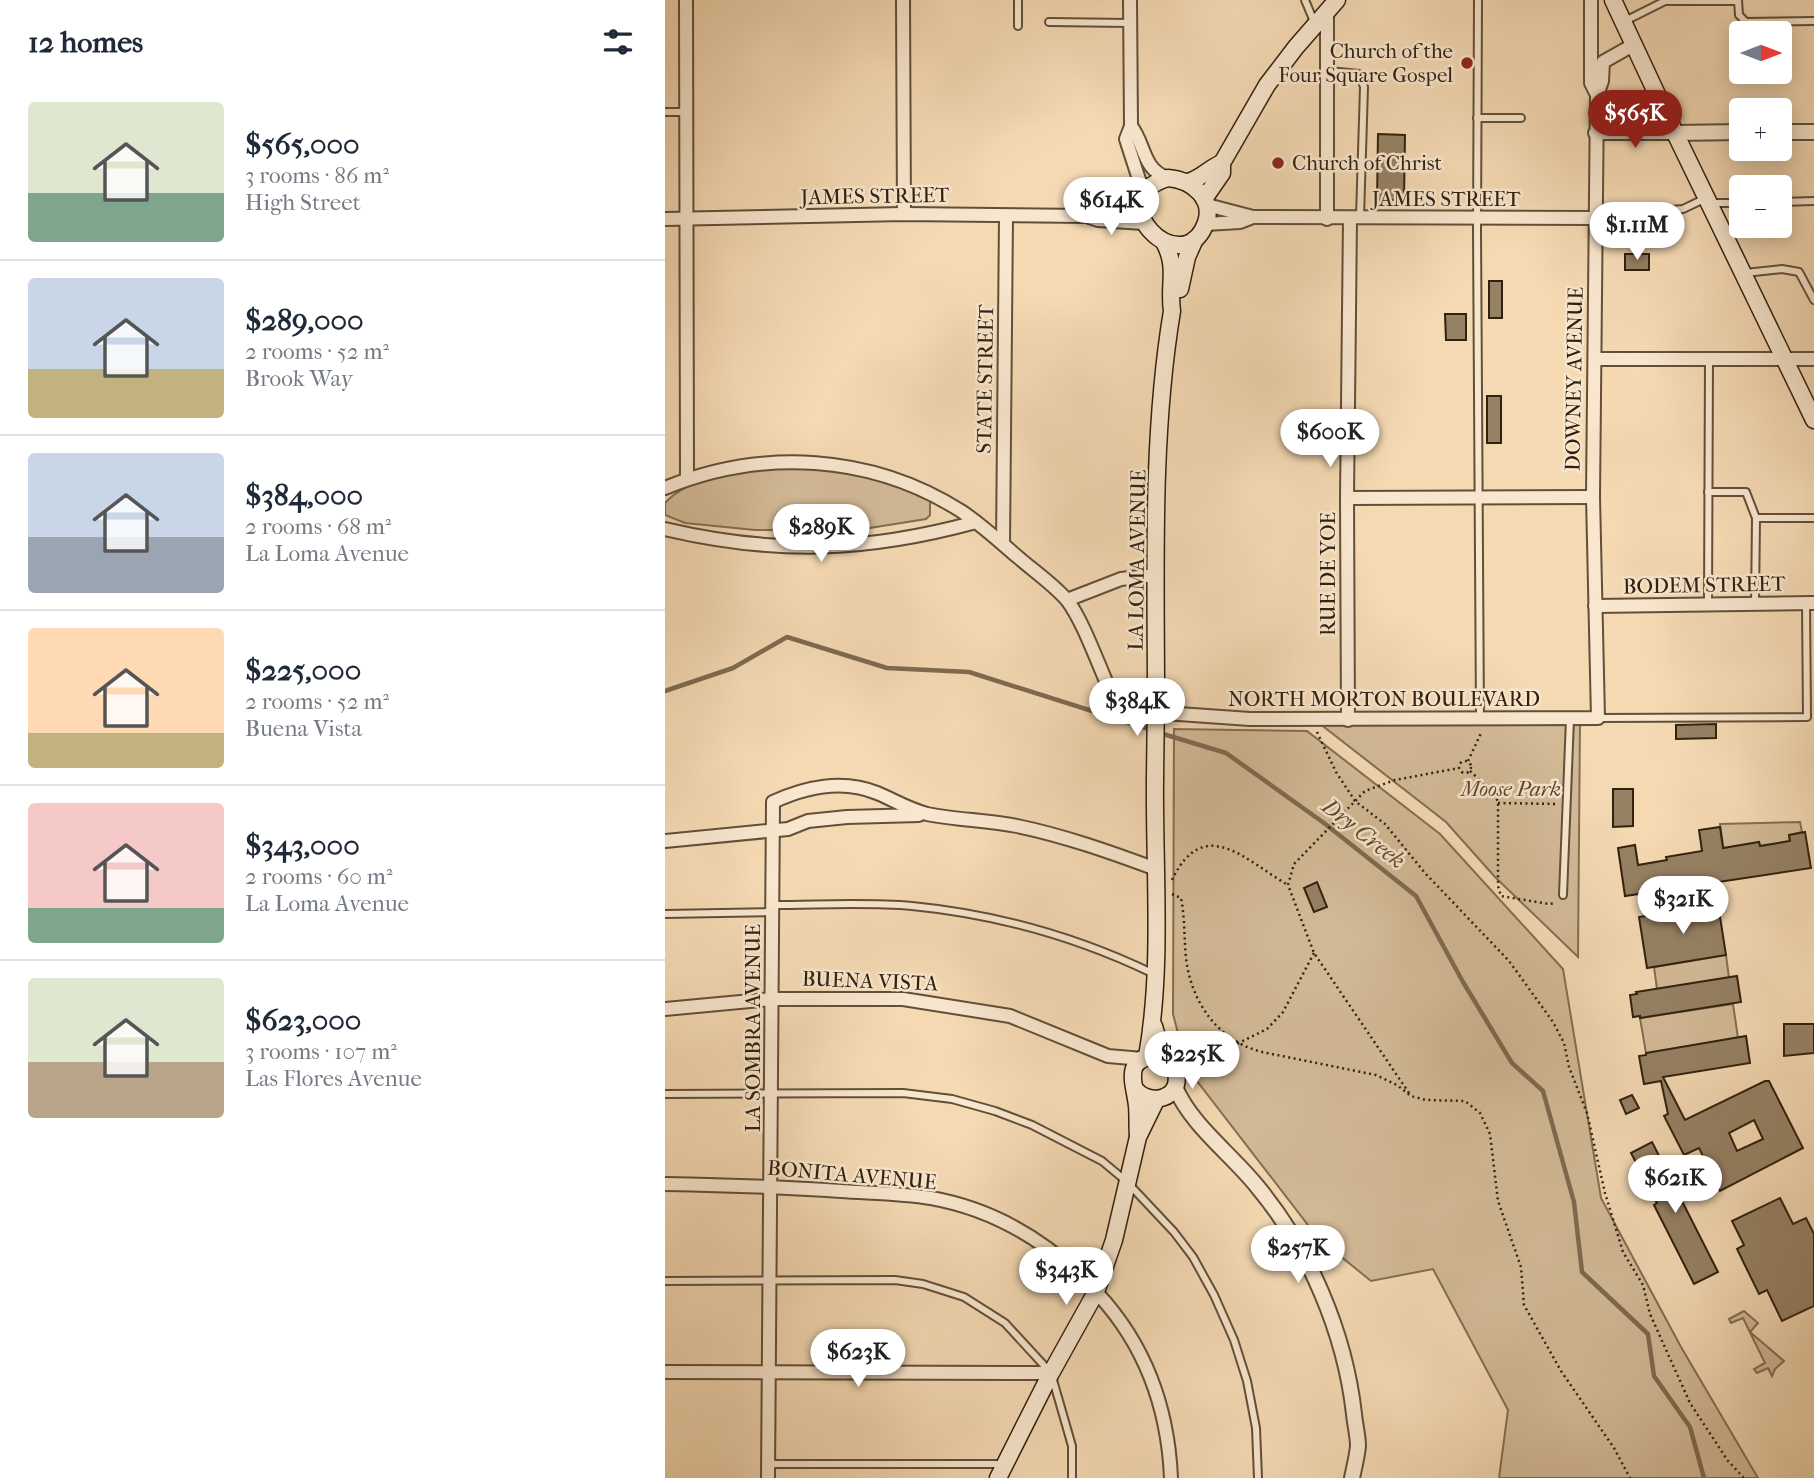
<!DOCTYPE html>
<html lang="en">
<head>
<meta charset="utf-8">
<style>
  :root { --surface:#fff; --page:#f6f6f7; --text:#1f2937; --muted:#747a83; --line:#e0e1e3; --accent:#8f2418 }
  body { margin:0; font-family:"IM FELL French Canon",serif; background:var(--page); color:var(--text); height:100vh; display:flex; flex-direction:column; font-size:26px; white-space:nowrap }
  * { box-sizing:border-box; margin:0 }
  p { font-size:23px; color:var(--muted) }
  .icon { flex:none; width:38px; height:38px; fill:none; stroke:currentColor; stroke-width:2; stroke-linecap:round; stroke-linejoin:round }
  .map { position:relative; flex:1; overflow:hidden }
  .details { display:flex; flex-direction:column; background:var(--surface); width:665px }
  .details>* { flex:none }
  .needle { width:46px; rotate:90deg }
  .tools { position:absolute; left:1064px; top:21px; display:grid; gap:14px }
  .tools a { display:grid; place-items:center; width:63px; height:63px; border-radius:7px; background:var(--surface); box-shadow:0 4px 18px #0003; font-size:35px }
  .price { position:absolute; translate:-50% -60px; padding:0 16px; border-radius:24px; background:#fff; color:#222; font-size:23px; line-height:46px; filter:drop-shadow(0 2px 4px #0008) }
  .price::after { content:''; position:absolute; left:50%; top:42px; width:21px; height:16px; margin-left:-10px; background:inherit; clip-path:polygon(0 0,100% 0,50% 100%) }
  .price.selected { background:var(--accent); color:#fff }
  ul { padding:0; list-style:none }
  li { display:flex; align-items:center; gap:21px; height:175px; padding:0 28px }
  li+li { border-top:2px solid var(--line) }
  li span { display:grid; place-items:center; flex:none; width:196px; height:140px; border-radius:7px; color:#555 }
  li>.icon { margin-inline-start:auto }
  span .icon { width:84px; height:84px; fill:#fffc; stroke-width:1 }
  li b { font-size:30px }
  h2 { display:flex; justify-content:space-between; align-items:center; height:84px; padding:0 28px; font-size:30px }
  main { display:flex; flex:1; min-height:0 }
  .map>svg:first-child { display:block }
</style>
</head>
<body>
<main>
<section class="details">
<h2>12 homes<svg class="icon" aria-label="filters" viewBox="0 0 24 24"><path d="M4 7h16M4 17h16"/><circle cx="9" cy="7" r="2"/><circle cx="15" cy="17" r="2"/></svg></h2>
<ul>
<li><span style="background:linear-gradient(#dfe7d0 65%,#7fa58c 0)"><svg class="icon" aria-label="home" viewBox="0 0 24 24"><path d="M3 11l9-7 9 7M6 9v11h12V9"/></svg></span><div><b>$565,000</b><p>3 rooms · 86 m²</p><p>High Street</p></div></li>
<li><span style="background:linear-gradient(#c9d6e8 65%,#c2b280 0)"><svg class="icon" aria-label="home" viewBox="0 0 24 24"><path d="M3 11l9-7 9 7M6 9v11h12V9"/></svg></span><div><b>$289,000</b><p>2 rooms · 52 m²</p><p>Brook Way</p></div></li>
<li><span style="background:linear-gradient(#c9d6e8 60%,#9aa5b1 0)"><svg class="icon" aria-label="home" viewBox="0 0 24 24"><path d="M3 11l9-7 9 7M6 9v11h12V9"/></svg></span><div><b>$384,000</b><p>2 rooms · 68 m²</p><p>La Loma Avenue</p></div></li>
<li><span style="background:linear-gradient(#ffd9b3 75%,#c2b280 0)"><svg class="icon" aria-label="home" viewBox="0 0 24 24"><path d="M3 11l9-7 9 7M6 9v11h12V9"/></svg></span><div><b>$225,000</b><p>2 rooms · 52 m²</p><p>Buena Vista</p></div></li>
<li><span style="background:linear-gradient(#f6c9c9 75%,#7fa58c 0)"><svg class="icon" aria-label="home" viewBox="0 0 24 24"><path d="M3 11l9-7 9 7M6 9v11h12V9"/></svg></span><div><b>$343,000</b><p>2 rooms · 60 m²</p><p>La Loma Avenue</p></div></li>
<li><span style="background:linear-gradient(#dfe7d0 60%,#b9a48a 0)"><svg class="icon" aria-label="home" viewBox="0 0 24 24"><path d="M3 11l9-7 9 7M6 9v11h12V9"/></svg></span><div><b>$623,000</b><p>3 rooms · 107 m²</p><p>Las Flores Avenue</p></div></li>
</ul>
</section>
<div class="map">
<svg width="1149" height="1478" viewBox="0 0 1149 1478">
  <rect width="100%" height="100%" fill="#f4d9b3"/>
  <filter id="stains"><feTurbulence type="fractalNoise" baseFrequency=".00286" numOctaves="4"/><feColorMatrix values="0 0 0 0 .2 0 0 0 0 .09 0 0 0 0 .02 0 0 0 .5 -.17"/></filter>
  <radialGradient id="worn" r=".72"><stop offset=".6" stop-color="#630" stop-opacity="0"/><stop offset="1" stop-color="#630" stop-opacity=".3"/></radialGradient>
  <!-- green -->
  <g fill="#d3ba97" stroke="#826e53" stroke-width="2">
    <path d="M128,467L188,473L235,484L265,501V515L261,519L186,531L90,530L20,523L0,515V503C27,473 90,469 128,467Z"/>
    <path d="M915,719L913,957L830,877L781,822L650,720Z"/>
    <path d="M509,729L642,731L775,834L898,969L936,1198L1016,1347L1093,1478H834L843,1410L768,1269L706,1281L653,1238L522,1068L508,1014Z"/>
    <path d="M1135,822L1137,832L1124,835L1125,841L1095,846L1094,842L1059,852L1055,824Z"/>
    <path d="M1061,955L1064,978L992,989L989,967Z"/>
    <path d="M1068,1004L1073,1038L981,1053L975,1018Z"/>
    <path d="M1079,1311L1093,1323L1085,1332L1119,1361L1110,1369L1107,1376L1103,1368L1092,1373L1089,1369L1100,1363L1078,1318L1066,1323L1064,1319Z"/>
  </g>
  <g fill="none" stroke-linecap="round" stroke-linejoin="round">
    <!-- stream -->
    <g stroke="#7e6a50" stroke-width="4.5">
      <path d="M0,691L68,668L122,637L222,668L304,672L487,730"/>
      <path d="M495,733L561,753L659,823L751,896L798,982L847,1063L878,1091L909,1202L917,1272L983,1334L989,1376L1025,1427L1039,1478"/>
    </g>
  </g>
  <!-- building -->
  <g fill="#968164" stroke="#31210f" stroke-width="2" fill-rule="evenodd">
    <path d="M713,134L740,135L739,200H712Z"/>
    <rect x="960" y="254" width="24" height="16"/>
    <rect x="824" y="281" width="13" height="37"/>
    <path d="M780,314H801V340H781Z"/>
    <rect x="822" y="396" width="14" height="47"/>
    <path d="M1051,724V738L1011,739V725Z"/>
    <path d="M948,789H968V826L948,827Z"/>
    <path d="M1055,827L1058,848L1094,842L1095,846L1125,841L1124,835L1140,832L1146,868L960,896L953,848L970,845L973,865L1002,860L1001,857L1037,851L1034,830Z"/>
    <path d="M652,882L662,907L649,912L639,888Z"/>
    <path d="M1053,904L1061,955L982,968L974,917Z"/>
    <path d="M1072,976L1076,1002L975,1018V1016L968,1017L965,995L972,994L971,992Z"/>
    <path d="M1119,1024H1149V1053L1119,1056Z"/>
    <path d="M1081,1036L1085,1063L998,1077L1020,1120L1100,1081H1104L1138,1148L1055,1191L1034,1148L1019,1155L999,1116L1003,1114L996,1081L979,1084L974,1056L981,1055V1053ZM1089,1120L1098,1139L1072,1151L1064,1133Z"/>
    <path d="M967,1095L974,1108L961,1114L955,1100Z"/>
    <path d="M987,1142L1053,1272L1029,1284L989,1205L992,1203L966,1153Z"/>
    <path d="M1115,1198L1128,1224L1141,1218L1149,1234V1306L1117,1321L1102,1290L1094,1294L1072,1249L1079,1245L1067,1221Z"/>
  </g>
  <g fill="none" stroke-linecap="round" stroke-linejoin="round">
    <!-- service casing -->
    <g stroke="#624f38" stroke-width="10">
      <g id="service">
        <path d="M640,0L650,24"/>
        <path d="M813,0L812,230L815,719"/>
        <path d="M1073,0L1074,15L1081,22L1149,21"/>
        <path d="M384,22L465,23"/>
        <path d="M958,22L1000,1H1073"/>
        <path d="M353,26V0"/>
        <path d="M664,71L694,74L699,87L695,217"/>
        <path d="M0,112H21"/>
        <path d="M812,118H856"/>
        <path d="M1115,202L1149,201"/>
        <path d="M1047,203H1076"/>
        <path d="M931,218H957L969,213L1018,209L1041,198"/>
        <path d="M1080,273L1117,269L1134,272L1149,300"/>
        <path d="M1043,492H1081L1091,518"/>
        <path d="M1043,604L1044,359"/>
        <path d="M1090,604L1091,518H1149"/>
        <path d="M933,718L1142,717L1141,603"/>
        <path d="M898,895L905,719"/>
        <path d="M108,905C154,905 201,902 247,906C329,914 412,937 487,973"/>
        <path d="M0,914L106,912"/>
        <path d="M0,1094L238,1093L287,1099L330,1111L367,1125L437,1161L461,1181L509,1232L528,1257L549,1295L569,1340L582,1381L591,1428L593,1478"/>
        <path d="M0,1281L230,1280L258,1284L299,1297L340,1323L386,1373L407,1446V1478"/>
        <path d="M104,1464H338"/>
      </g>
    </g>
    <!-- minor casing -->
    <g stroke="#624f38" stroke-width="16">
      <g id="minor">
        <path d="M21,0L22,479"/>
        <path d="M238,0L239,214"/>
        <path d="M465,0L466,126L461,139L479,195"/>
        <path d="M662,12V219"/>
        <path d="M932,95L937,81L938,62L968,45"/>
        <path d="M466,126C480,143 477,170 503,178"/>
        <path d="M930,133H1010"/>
        <path d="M542,205L588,217L931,218"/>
        <path d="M424,217L433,220L479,223"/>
        <path d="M0,219L239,214L421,216L476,202"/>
        <path d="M541,224L575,222L588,217"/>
        <path d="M931,359H1149"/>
        <path d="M0,488C97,448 206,454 296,511C317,525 335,542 354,558C369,571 389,585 402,600C419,622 435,670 448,697L453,703L471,711L585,719L933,718L928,497L932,95L926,83V0"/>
        <path d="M682,498L928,497"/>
        <path d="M0,529C111,555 201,552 311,522"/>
        <path d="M338,544L341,216"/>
        <path d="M402,600L456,579L491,575"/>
        <path d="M930,606L1149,603"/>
        <path d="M683,720L682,498L685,219"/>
        <path d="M0,841L123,829L143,821L182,817L254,815"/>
        <path d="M0,1009L107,999H238L345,1016L443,1056L478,1059"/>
        <path d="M0,1184C59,1185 117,1187 176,1191C205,1193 236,1193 266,1198C333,1210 388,1245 433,1294C481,1346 503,1408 506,1478"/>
        <path d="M0,1372L386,1373"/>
        <path d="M103,1478L108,802C140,787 178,779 212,793C229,800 243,809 262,814C291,820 322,820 352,826C400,836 445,852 491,869"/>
      </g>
    </g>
    <!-- tertiary casing -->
    <g stroke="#624f38" stroke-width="18">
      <g id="tertiary">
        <path d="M1115,132H1149"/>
        <path d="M1010,133L1076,132"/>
        <path d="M510,1087C527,1126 564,1152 591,1185C644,1248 680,1333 689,1414C690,1425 693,1436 693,1446C692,1457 689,1468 687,1478"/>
      </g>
    </g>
    <!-- secondary casing -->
    <g stroke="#31210f" stroke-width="19">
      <g id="secondary">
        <path d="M948,0L1010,133L1149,420"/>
        <path d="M503,178C527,180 551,199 540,225C516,283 432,199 503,178Z"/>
        <path d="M523,182C537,178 544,168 557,163"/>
        <path d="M539,199L557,173V163L602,85L631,47L672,0"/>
        <path d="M515,289L522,257L530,239"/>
        <path d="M491,697C491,569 486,438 507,311C503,284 513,268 499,242"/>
        <path d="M482,1057C498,966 489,871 490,779"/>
        <path d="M470,1089C484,1107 517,1099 511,1073C509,1067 505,1063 501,1058C495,1049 492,1037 489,1026"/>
        <path d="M473,1135C472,1125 473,1115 472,1106C470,1085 457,1059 490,1056"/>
        <path d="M333,1478L386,1373L431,1292L449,1240L473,1137L491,1100"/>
      </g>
    </g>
    <!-- path -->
    <g stroke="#31210f" stroke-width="2.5" stroke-dasharray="2 3.5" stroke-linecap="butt">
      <path d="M459,180L460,194"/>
      <path d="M652,732L671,772L690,801L720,824L760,873L844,961L888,1022L899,1043L904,1067L922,1113L940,1193L958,1252L978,1285L985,1314L1025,1403L1063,1461L1079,1478"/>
      <circle cx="800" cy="767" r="6"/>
      <path d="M803,761L817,731"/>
      <path d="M805,771L823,788L833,801V886L836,896L884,904L891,903"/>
      <path d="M833,803L892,804"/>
      <path d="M507,880C539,813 581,861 623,885"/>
      <path d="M507,894L516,898C520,918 519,938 521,958C526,1002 553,1041 597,1052L711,1075L732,1085L746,1096L761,1100L800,1101L815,1113L825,1134L833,1201L856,1267L859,1305L896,1371L949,1448L965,1478"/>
      <path d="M523,1068L602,1029L618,1012L649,953"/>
      <path d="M744,1093L649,953L623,885L629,864L700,791L730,780L794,768"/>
    </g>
    <!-- service -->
    <use href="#service" stroke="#f8e6ce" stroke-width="6"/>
    <!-- minor -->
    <use href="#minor" stroke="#f8e6ce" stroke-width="12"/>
    <!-- tertiary -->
    <use href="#tertiary" stroke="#f8e6ce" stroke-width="14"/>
    <!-- secondary -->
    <use href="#secondary" stroke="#f8e6ce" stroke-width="16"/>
    <!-- secondary-bridge casing -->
    <g stroke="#31210f" stroke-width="19" stroke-linecap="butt">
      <path id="secondary-bridge" d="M490,779L491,697"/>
    </g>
    <!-- secondary-bridge -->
    <use href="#secondary-bridge" stroke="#f8e6ce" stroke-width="16"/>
  </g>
  <!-- markers -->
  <g fill="#8f2418" stroke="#f8e6ce" stroke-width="2.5">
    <circle cx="802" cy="63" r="7"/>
    <circle cx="613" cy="163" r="7"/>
  </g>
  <g text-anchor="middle" stroke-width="5" stroke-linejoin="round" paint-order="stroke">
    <!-- poi labels -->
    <g font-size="21" fill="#31210f" stroke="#f8e6ce" text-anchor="end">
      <text x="788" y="58">Church of the<tspan x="788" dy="24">Four Square Gospel</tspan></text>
      <text x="627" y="170" text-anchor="start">Church of Christ</text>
    </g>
    <!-- street labels -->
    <g font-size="21" fill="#31210f" stroke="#f8e6ce">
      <text transform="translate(210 196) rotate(-1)" y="7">JAMES STREET</text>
      <text x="781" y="206">JAMES STREET</text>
      <text transform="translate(320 379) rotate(-89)" y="7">STATE STREET</text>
      <text transform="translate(909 379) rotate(-89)" y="7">DOWNEY AVENUE</text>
      <text transform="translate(472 560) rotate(-89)" y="7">LA LOMA AVENUE</text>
      <text transform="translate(663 574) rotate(-90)" y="7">RUE DE YOE</text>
      <text transform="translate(1039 585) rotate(-1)" y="7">BODEM STREET</text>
      <text x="719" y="706">NORTH MORTON BOULEVARD</text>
      <text transform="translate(205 981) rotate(2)" y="7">BUENA VISTA</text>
      <text transform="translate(88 1028) rotate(-90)" y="7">LA SOMBRA AVENUE</text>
      <text transform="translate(187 1175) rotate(5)" y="7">BONITA AVENUE</text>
    </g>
    <!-- park labels -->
    <g font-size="21" font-style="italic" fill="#5a4731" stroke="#f8e6ce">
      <text x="846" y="796">Moose Park</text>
    </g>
    <!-- water labels -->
    <g font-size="23" font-style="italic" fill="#5e4b35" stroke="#f8e6ce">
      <text transform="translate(699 833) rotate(38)" y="8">Dry Creek</text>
    </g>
  </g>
  <rect width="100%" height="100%" filter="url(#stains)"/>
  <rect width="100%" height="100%" fill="url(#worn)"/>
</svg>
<div class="tools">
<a><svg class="needle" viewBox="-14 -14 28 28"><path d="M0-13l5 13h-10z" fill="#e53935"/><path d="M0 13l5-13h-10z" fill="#747a83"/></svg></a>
<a>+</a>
<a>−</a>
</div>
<b class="price selected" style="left:970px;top:150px">$565K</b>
<b class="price" style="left:446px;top:237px">$614K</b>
<b class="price" style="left:972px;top:262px">$1.11M</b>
<b class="price" style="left:665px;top:469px">$600K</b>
<b class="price" style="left:156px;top:564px">$289K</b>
<b class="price" style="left:472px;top:738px">$384K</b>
<b class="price" style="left:1018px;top:936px">$321K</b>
<b class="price" style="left:527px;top:1091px">$225K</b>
<b class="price" style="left:1010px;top:1215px">$621K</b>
<b class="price" style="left:633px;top:1285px">$257K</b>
<b class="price" style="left:401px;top:1307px">$343K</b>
<b class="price" style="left:193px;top:1389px">$623K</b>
</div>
</main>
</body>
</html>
